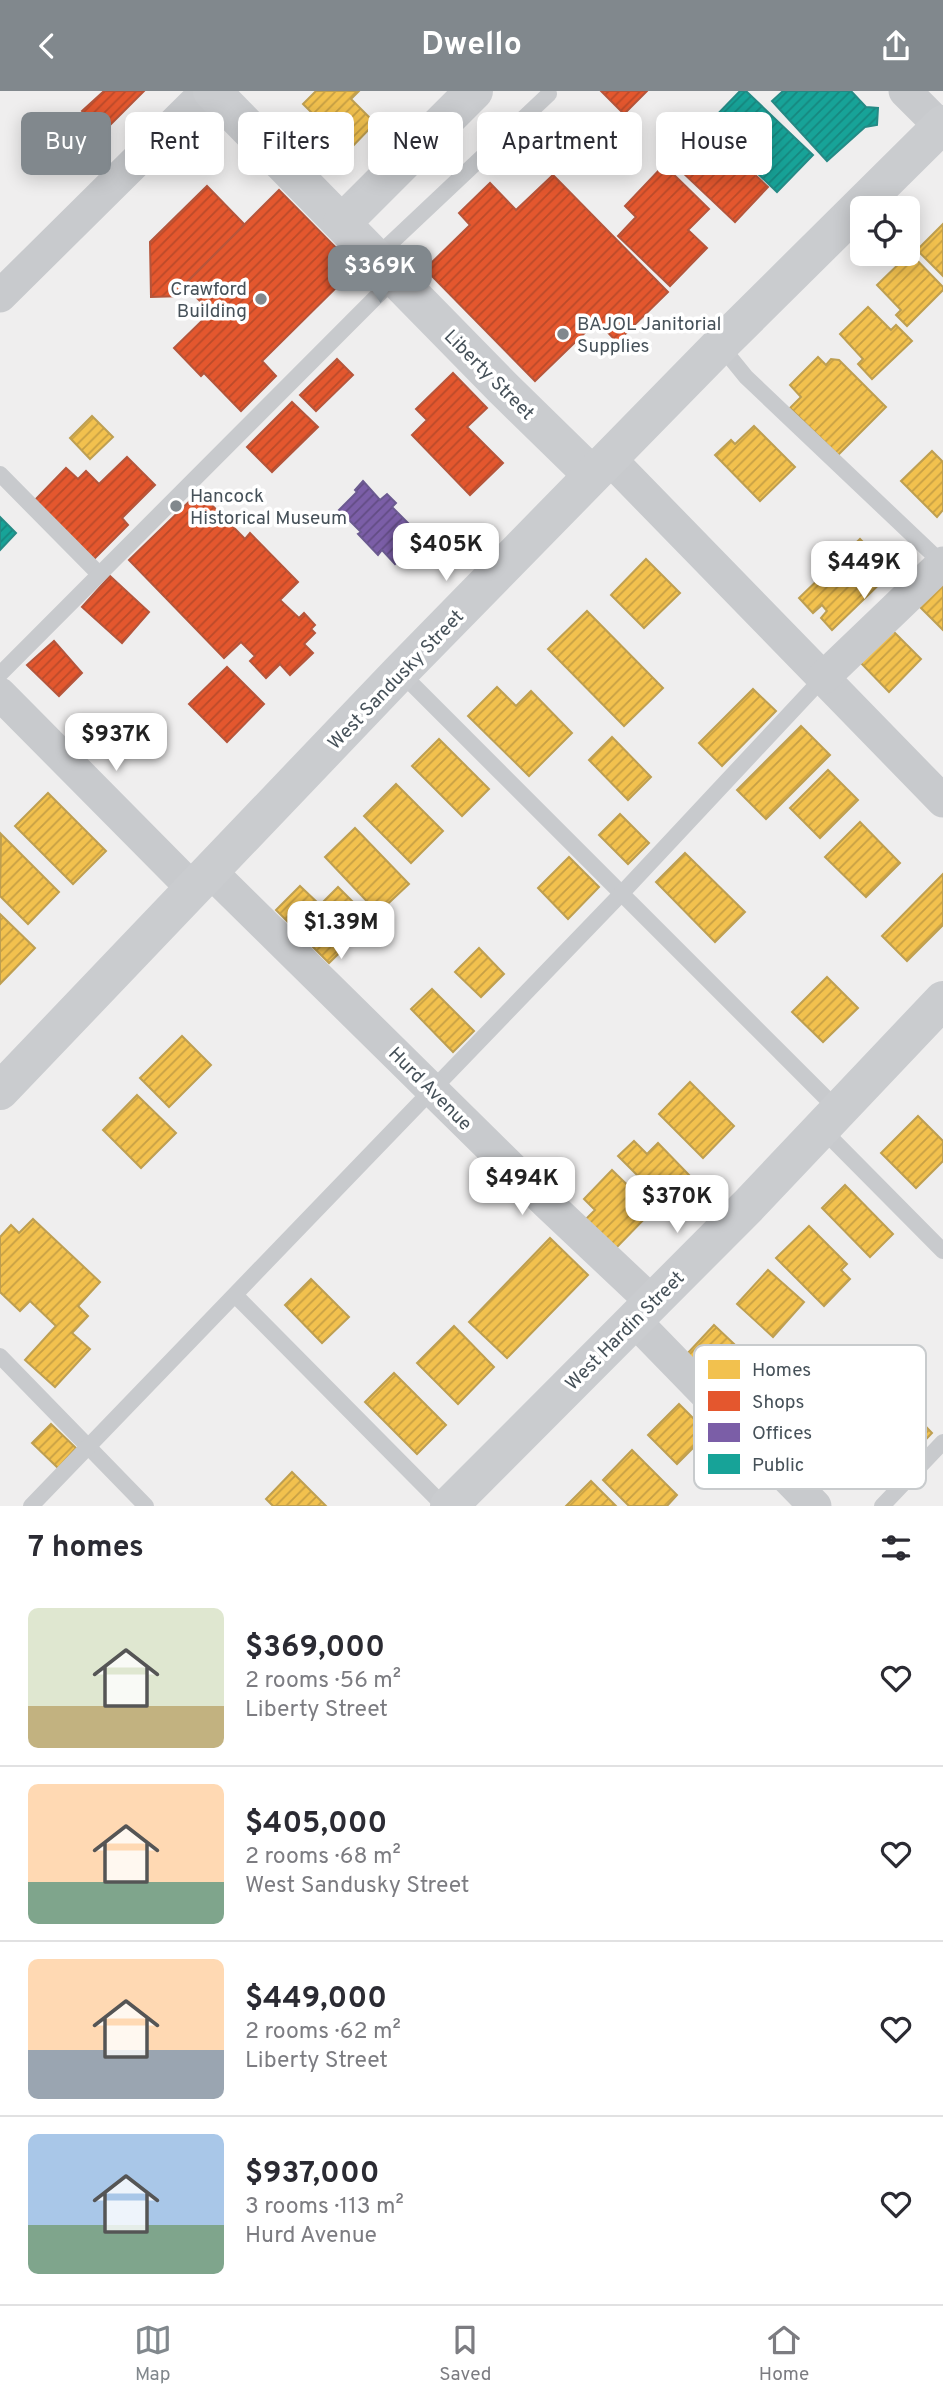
<!DOCTYPE html>
<html lang="en">
<head>
<meta charset="utf-8">
<style>
  :root { --surface:#fff; --page:#f2f2f3; --text:#2b2b33; --muted:#7c7c81; --line:#e1e1e2; --accent:#81888d }
  body { margin:0; font-family:Overpass,sans-serif; background:var(--page); color:var(--text); height:100vh; display:flex; flex-direction:column; font-size:26px; white-space:nowrap }
  * { box-sizing:border-box; margin:0 }
  p { font-size:23px; color:var(--muted) }
  .icon { flex:none; width:38px; height:38px; fill:none; stroke:currentColor; stroke-width:2; stroke-linecap:round; stroke-linejoin:round }
  .map { position:relative; height:1415px; overflow:hidden }
  .side { display:flex; flex-direction:column; background:var(--surface); flex:1 }
  .side>* { flex:none }
  .hud { position:absolute; left:21px; top:21px; width:901px; height:63px; display:flex; gap:14px }
  .controls { position:absolute; left:850px; top:105px; display:grid; gap:14px }
  .controls a { display:grid; place-items:center; width:70px; height:70px; border-radius:10px; background:var(--surface); box-shadow:0 4px 18px #0003; font-size:35px }
  .price { position:absolute; translate:-50% -60px; padding:0 16px; border-radius:14px; background:#fff; color:#222; font-size:23px; line-height:46px; filter:drop-shadow(0 2px 4px #0008) }
  .price::after { content:''; position:absolute; left:50%; top:42px; width:21px; height:16px; margin-left:-10px; background:inherit; clip-path:polygon(0 0,100% 0,50% 100%) }
  .price.on { background:var(--accent); color:#fff }
  ul { padding:0; list-style:none }
  li { display:flex; align-items:center; gap:21px; height:175px; padding:0 28px }
  li+li { border-top:2px solid var(--line) }
  li span { display:grid; place-items:center; flex:none; width:196px; height:140px; border-radius:10px; color:#555 }
  li>.icon { margin-inline-start:auto }
  span .icon { width:84px; height:84px; fill:#fffc; stroke-width:1 }
  li b { font-size:30px }
  h2 { display:flex; justify-content:space-between; align-items:center; height:84px; padding:0 28px; font-size:30px }
  .tag { padding:0 24px; border-radius:10px; background:var(--surface); box-shadow:0 4px 18px #0003; font-size:24px; line-height:63px }
  .tag.on { background:var(--accent); color:#fff }
  header { display:flex; justify-content:space-between; align-items:center; height:91px; padding:0 28px; background:var(--accent); color:#fff; font-size:32px; font-weight:700 }
  .dock { display:flex; justify-content:space-around; align-items:center; height:98px; border-top:2px solid var(--line); background:var(--surface); font-size:19px; color:var(--muted) }
  .dock a { display:grid; justify-items:center; gap:4px }
  .dock .on { color:var(--accent) }
  .map>svg:first-child { display:block }
</style>
</head>
<body>
<header><svg class="icon" aria-label="back" viewBox="0 0 24 24"><path d="M15 5l-7 7 7 7"/></svg>Dwello<svg class="icon" aria-label="share" viewBox="0 0 24 24"><path d="M12 15V3M7 8l5-5 5 5M5 13v7h14v-7"/></svg></header>
<div class="map">
<svg width="943" height="1415" viewBox="0 0 943 1415">
  <defs>
    <pattern id="homes-hatch" width="6" height="6" patternUnits="userSpaceOnUse" patternTransform="scale(1.75)"><rect width="6" height="6" fill="#f2c14e"/><path d="M-1 1l2-2M0 6l6-6M5 7l2-2" fill="none" stroke="#c69f44"/></pattern>
    <pattern id="shops-hatch" width="6" height="6" patternUnits="userSpaceOnUse" patternTransform="scale(1.75)"><rect width="6" height="6" fill="#e4572e"/><path d="M-1 1l2-2M0 6l6-6M5 7l2-2" fill="none" stroke="#bb4a2a"/></pattern>
    <pattern id="offices-hatch" width="6" height="6" patternUnits="userSpaceOnUse" patternTransform="scale(1.75)"><rect width="6" height="6" fill="#7b5ea7"/><path d="M-1 1l2-2M0 6l6-6M5 7l2-2" fill="none" stroke="#624c84"/></pattern>
    <pattern id="public-hatch" width="6" height="6" patternUnits="userSpaceOnUse" patternTransform="scale(1.75)"><rect width="6" height="6" fill="#17a398"/><path d="M-1 1l2-2M0 6l6-6M5 7l2-2" fill="none" stroke="#17877f"/></pattern>
  </defs>
  <rect width="100%" height="100%" fill="#efeeee"/>
  <!-- homes -->
  <g fill="url(#homes-hatch)" stroke="#be9f51" stroke-width="2">
    <path d="M316,0H359L351,8L375,32L349,59L303,13Z"/>
    <path d="M943,133V185L917,159Z"/>
    <path d="M910,162L943,196V199L907,235L896,224L901,219L877,194Z"/>
    <path d="M868,216L891,239L896,234L912,250L872,288L858,273L863,268L840,243Z"/>
    <path d="M818,266L826,274L831,268L839,269L886,316L838,364L790,317L801,306L790,294Z"/>
    <path d="M92,325L113,346L90,368L70,347Z"/>
    <path d="M754,335L795,376L760,410L715,364L731,349L735,353Z"/>
    <path d="M932,360L943,371V419L937,426L901,390Z"/>
    <path d="M860,448L892,481L832,539L821,527L827,520L822,514L813,522L799,507Z"/>
    <path d="M646,468L680,502L644,537L611,504Z"/>
    <path d="M943,494V539L917,513Z"/>
    <path d="M587,520L663,597L624,635L548,558Z"/>
    <path d="M891,538L921,568L889,601L859,570Z"/>
    <path d="M497,596L516,615L531,600L572,642L529,685L468,625Z"/>
    <path d="M753,598L776,620L722,675L699,652Z"/>
    <path d="M801,635L830,664L766,728L737,699Z"/>
    <path d="M612,646L651,686L628,709L589,669Z"/>
    <path d="M439,648L489,698L462,725L412,675Z"/>
    <path d="M828,679L858,709L820,747L790,717Z"/>
    <path d="M396,693L443,740L411,772L364,725Z"/>
    <path d="M48,702L106,760L73,793L15,735Z"/>
    <path d="M620,723L649,752L628,773L599,744Z"/>
    <path d="M860,731L900,772L866,806L825,766Z"/>
    <path d="M355,737L409,793L378,822L325,766Z"/>
    <path d="M1,743L59,801L28,833L0,805Z"/>
    <path d="M685,762L745,821L715,851L656,791Z"/>
    <path d="M569,766L599,796L568,828L538,797Z"/>
    <path d="M943,783V834L907,870L882,845Z"/>
    <path d="M300,795L320,814L338,796L372,830L329,872L276,819Z"/>
    <path d="M0,823L35,857L0,893Z"/>
    <path d="M479,857L504,883L481,906L455,881Z"/>
    <path d="M827,886L858,917L823,951L792,921Z"/>
    <path d="M432,898L474,940L453,961L411,918Z"/>
    <path d="M182,945L211,974L169,1016L140,987Z"/>
    <path d="M690,991L734,1035L703,1067L659,1023Z"/>
    <path d="M137,1004L176,1042L141,1077L103,1039Z"/>
    <path d="M918,1025L943,1050V1070L916,1097L881,1062Z"/>
    <path d="M634,1050L647,1063L658,1052L691,1086L665,1112L618,1065Z"/>
    <path d="M612,1079L653,1119L612,1161L582,1132L595,1119L584,1108Z"/>
    <path d="M845,1094L893,1143L870,1166L822,1117Z"/>
    <path d="M33,1128L100,1191L78,1215L88,1225L72,1242L90,1258L55,1296L25,1269L56,1235L30,1210L20,1220L0,1201V1146L11,1134L19,1142Z"/>
    <path d="M809,1135L847,1173L841,1179L850,1188L824,1215L776,1167Z"/>
    <path d="M550,1147L588,1184L507,1267L469,1231Z"/>
    <path d="M768,1179L804,1211L773,1246L737,1213Z"/>
    <path d="M311,1188L349,1226L322,1252L285,1214Z"/>
    <path d="M714,1234L751,1269L722,1299L686,1264Z"/>
    <path d="M454,1235L494,1276L458,1313L417,1272Z"/>
    <path d="M394,1282L446,1334L417,1363L365,1311Z"/>
    <path d="M679,1313L708,1342L677,1373L648,1344Z"/>
    <path d="M912,1321L932,1342L910,1365L889,1344Z"/>
    <path d="M51,1333L76,1357L58,1377L32,1352Z"/>
    <path d="M632,1359L677,1404L667,1415H629L603,1389Z"/>
    <path d="M292,1381L326,1415H273L266,1408Z"/>
    <path d="M591,1390L616,1415H566Z"/>
  </g>
  <!-- shops -->
  <g fill="url(#shops-hatch)" stroke="#b5553b" stroke-width="2">
    <path d="M104,0H144L103,41L82,20Z"/>
    <path d="M601,0H647L624,23Z"/>
    <path d="M713,44L768,96L735,131L680,79Z"/>
    <path d="M664,74L709,118L688,139L707,157L670,195L618,145L636,126L625,115Z"/>
    <path d="M553,84L668,201L617,251L597,230L535,290L425,178L470,134L459,122L490,92L516,119Z"/>
    <path d="M207,95L245,134L184,194V205L151,206L150,151Z"/>
    <path d="M279,99L356,177L262,270L276,285L241,320L204,282L201,285L174,257L211,221L184,194Z"/>
    <path d="M337,268L353,284L316,320L300,304Z"/>
    <path d="M453,282L487,317L467,336L503,372L470,404L412,344L427,329L416,318Z"/>
    <path d="M292,311L318,336L272,381L247,356Z"/>
    <path d="M127,366L155,394L122,427L128,434L93,469L34,410L66,377L78,388L86,380L99,393Z"/>
    <path d="M199,401L245,448L250,442L298,491L280,509L299,527L304,522L315,534L311,538L315,542L304,553L313,562L290,584L280,573L266,587L250,570L255,565L241,551L224,567L129,469Z"/>
    <path d="M110,485L149,521L122,552L82,516Z"/>
    <path d="M54,550L82,582L59,605L27,574Z"/>
    <path d="M227,576L264,613L227,651L189,613Z"/>
  </g>
  <!-- offices -->
  <path fill="url(#offices-hatch)" stroke="#6b5a90" stroke-width="2" d="M363,390L380,409L387,403L396,412L392,416L422,446L395,473L382,459L378,464L358,443L361,441L339,419L357,401L355,399Z"/>
  <!-- public -->
  <g fill="url(#public-hatch)" stroke="#258a85" stroke-width="2">
    <path d="M740,0H746L813,64L777,101L707,34Z"/>
    <path d="M783,0H851L866,16L878,17L877,34L865,36L827,70L772,10Z"/>
    <path d="M0,426L16,442L0,459Z"/>
  </g>
  <g fill="none" stroke-linecap="round" stroke-linejoin="round">
    <!-- lane -->
    <g stroke="#c8cacd" stroke-width="16">
      <path d="M376,166L549,3"/>
      <path d="M720,254L746,286L943,473"/>
      <path d="M0,383L99,483"/>
      <path d="M400,581L838,1019"/>
      <path d="M0,583L395,187"/>
      <path d="M821,1037L943,1160"/>
      <path d="M235,1204L444,1415"/>
      <path d="M0,1265L146,1415"/>
      <path d="M31,1415L622,802L823,587"/>
      <path d="M882,1415L943,1351"/>
    </g>
    <!-- street -->
    <g stroke="#c8cacd" stroke-width="33">
      <path d="M905,0L943,38"/>
      <path d="M0,205L207,0"/>
      <path d="M609,367L943,710"/>
      <path d="M823,587L943,472"/>
      <path d="M0,603L194,799"/>
      <path d="M211,781L547,1112L652,1211"/>
      <path d="M634,1229L815,1415"/>
    </g>
    <!-- secondary -->
    <g stroke="#cacccf" stroke-width="38">
      <path d="M212,0L503,297L592,384"/>
      <path d="M342,132L474,0"/>
      <path d="M0,1000L400,581L720,254L943,33"/>
      <path d="M449,1415L748,1115L943,909"/>
    </g>
  </g>
  <!-- markers -->
  <g fill="#81888d" stroke="#fff" stroke-width="2.5">
    <circle cx="261" cy="208" r="7"/>
    <circle cx="563" cy="243" r="7"/>
    <circle cx="176" cy="415" r="7"/>
  </g>
  <g text-anchor="middle" stroke-width="7" stroke-linejoin="round" paint-order="stroke">
    <!-- poi labels -->
    <g font-size="19" fill="#465159" stroke="#fff" text-anchor="start">
      <text x="247" y="204" text-anchor="end">Crawford<tspan x="247" dy="22">Building</tspan></text>
      <text x="577" y="239">BAJOL Janitorial<tspan x="577" dy="22">Supplies</tspan></text>
      <text x="190" y="411">Hancock<tspan x="190" dy="22">Historical Museum</tspan></text>
    </g>
    <!-- street labels -->
    <g font-size="19" fill="#465159" stroke="#fff">
      <text transform="translate(490 283) rotate(45)" y="7">Liberty Street</text>
      <text transform="translate(395 588) rotate(-46)" y="7">West Sandusky Street</text>
      <text transform="translate(431 997) rotate(45)" y="7">Hurd Avenue</text>
      <text transform="translate(624 1239) rotate(-45)" y="7">West Hardin Street</text>
    </g>
  </g>
  <!-- legend -->
  <rect x="694" y="1254" width="232" height="144" rx="10" fill="#fff" stroke="#c8cbcd" stroke-width="2"/>
  <rect x="708" y="1269" width="32" height="19" fill="#f2c14e"/>
  <rect x="708" y="1300" width="32" height="20" fill="#e4572e"/>
  <rect x="708" y="1332" width="32" height="19" fill="#7b5ea7"/>
  <rect x="708" y="1363" width="32" height="20" fill="#17a398"/>
  <g font-size="19" fill="#465159">
    <text x="752" y="1285">Homes</text>
    <text x="752" y="1317">Shops</text>
    <text x="752" y="1348">Offices</text>
    <text x="752" y="1380">Public</text>
  </g>
</svg>
<div class="controls">
<a><svg class="icon" aria-label="locate" viewBox="0 0 24 24"><circle cx="12" cy="12" r="6"/><path d="M12 2v4M12 18v4M2 12h4M18 12h4"/></svg></a>
</div>
<b class="price on" style="left:380px;top:214px">$369K</b>
<b class="price" style="left:446px;top:492px">$405K</b>
<b class="price" style="left:864px;top:510px">$449K</b>
<b class="price" style="left:116px;top:682px">$937K</b>
<b class="price" style="left:341px;top:870px">$1.39M</b>
<b class="price" style="left:522px;top:1126px">$494K</b>
<b class="price" style="left:677px;top:1144px">$370K</b>
<div class="hud">
<a class="tag on">Buy</a>
<a class="tag">Rent</a>
<a class="tag">Filters</a>
<a class="tag">New</a>
<a class="tag">Apartment</a>
<a class="tag">House</a>
</div>
</div>
<section class="side">
<h2>7 homes<svg class="icon" aria-label="filters" viewBox="0 0 24 24"><path d="M4 7h16M4 17h16"/><circle cx="9" cy="7" r="2"/><circle cx="15" cy="17" r="2"/></svg></h2>
<ul>
<li><span style="background:linear-gradient(#dfe7d0 70%,#c2b280 0)"><svg class="icon" aria-label="home" viewBox="0 0 24 24"><path d="M3 11l9-7 9 7M6 9v11h12V9"/></svg></span><div><b>$369,000</b><p>2 rooms · 56 m²</p><p>Liberty Street</p></div><svg class="icon" aria-label="heart" viewBox="0 0 24 24"><path d="M12 20l-8-8c-3-5 5-10 8-4 3-6 11-1 8 4z"/></svg></li>
<li><span style="background:linear-gradient(#ffd9b3 70%,#7fa58c 0)"><svg class="icon" aria-label="home" viewBox="0 0 24 24"><path d="M3 11l9-7 9 7M6 9v11h12V9"/></svg></span><div><b>$405,000</b><p>2 rooms · 68 m²</p><p>West Sandusky Street</p></div><svg class="icon" aria-label="heart" viewBox="0 0 24 24"><path d="M12 20l-8-8c-3-5 5-10 8-4 3-6 11-1 8 4z"/></svg></li>
<li><span style="background:linear-gradient(#ffd9b3 65%,#9aa5b1 0)"><svg class="icon" aria-label="home" viewBox="0 0 24 24"><path d="M3 11l9-7 9 7M6 9v11h12V9"/></svg></span><div><b>$449,000</b><p>2 rooms · 62 m²</p><p>Liberty Street</p></div><svg class="icon" aria-label="heart" viewBox="0 0 24 24"><path d="M12 20l-8-8c-3-5 5-10 8-4 3-6 11-1 8 4z"/></svg></li>
<li><span style="background:linear-gradient(#a9c7e8 65%,#7fa58c 0)"><svg class="icon" aria-label="home" viewBox="0 0 24 24"><path d="M3 11l9-7 9 7M6 9v11h12V9"/></svg></span><div><b>$937,000</b><p>3 rooms · 113 m²</p><p>Hurd Avenue</p></div><svg class="icon" aria-label="heart" viewBox="0 0 24 24"><path d="M12 20l-8-8c-3-5 5-10 8-4 3-6 11-1 8 4z"/></svg></li>
</ul>
</section>
<nav class="dock">
<a class="on"><svg class="icon" aria-label="map" viewBox="0 0 24 24"><path d="M3 6l6-2 6 2 6-2v14l-6 2-6-2-6 2zM9 4v14M15 6v14"/></svg>Map</a>
<a><svg class="icon" aria-label="saved" viewBox="0 0 24 24"><path d="M7 4h10v16l-5-4-5 4z"/></svg>Saved</a>
<a><svg class="icon" aria-label="home" viewBox="0 0 24 24"><path d="M3 11l9-7 9 7M6 9v11h12V9"/></svg>Home</a>
</nav>
</body>
</html>
